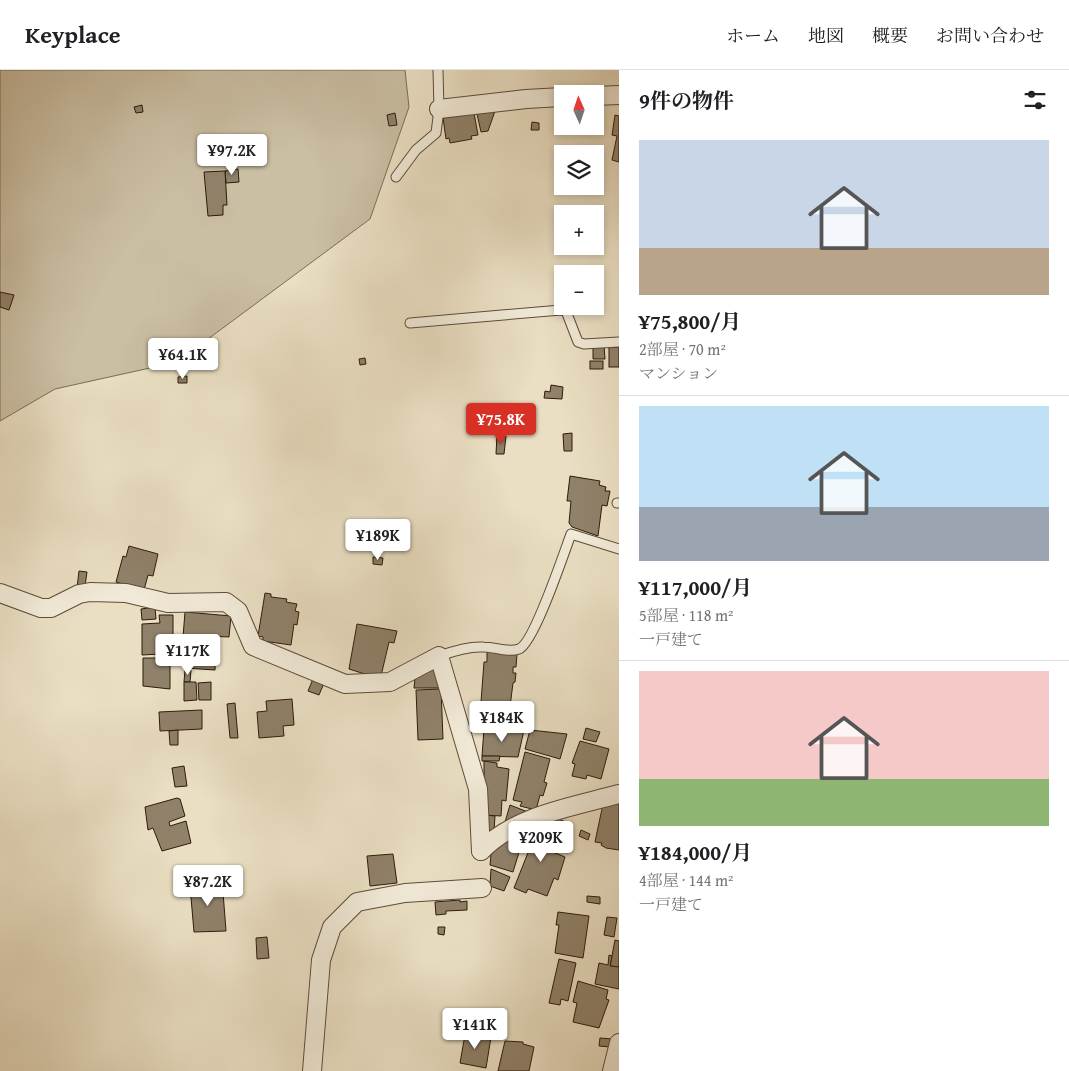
<!DOCTYPE html>
<html lang="ja">
<head>
<meta charset="utf-8">
<style>
  :root { --surface:#fff; --page:#f2f2f2; --text:#202124; --muted:#757577; --line:#e0e0e0; --accent:#d93025 }
  body { margin:0; font-family:"Gentium Book Plus","Noto Serif JP",serif; background:var(--page); color:var(--text); height:100vh; display:flex; flex-direction:column; font-size:19px; white-space:nowrap }
  * { box-sizing:border-box; margin:0 }
  p { font-size:16px; color:var(--muted) }
  .icon { flex:none; width:28px; height:28px; fill:none; stroke:currentColor; stroke-width:2; stroke-linecap:round; stroke-linejoin:round }
  .map { position:relative; flex:1; overflow:hidden }
  .panel { display:flex; flex-direction:column; background:var(--surface); width:450px }
  .panel>* { flex:none }
  .needle { width:32px; rotate:357deg }
  .controls { position:absolute; left:554px; top:15px; display:grid; gap:10px }
  .controls a { display:grid; place-items:center; width:50px; height:50px; border-radius:0px; background:var(--surface); box-shadow:0 2px 8px #0003; font-size:25px }
  .price { position:absolute; translate:-50% -42px; padding:0 11px; border-radius:5px; background:#fff; color:#222; font-size:16px; line-height:32px; filter:drop-shadow(0 1px 2px #0008) }
  .price::after { content:''; position:absolute; left:50%; top:30px; width:15px; height:11px; margin-left:-8px; background:inherit; clip-path:polygon(0 0,100% 0,50% 100%) }
  .price.active { background:var(--accent); color:#fff }
  ul { padding:0; list-style:none }
  li { display:grid; align-content:center; gap:10px; height:265px; padding:0 20px }
  li+li { border-top:1px solid var(--line) }
  li span { display:grid; place-items:center; height:155px; border-radius:0px; color:#555 }
  li>.icon { margin-inline-start:auto }
  span .icon { width:90px; height:90px; fill:#fffc; stroke-width:1 }
  li b { font-size:21px }
  h2 { display:flex; justify-content:space-between; align-items:center; height:60px; padding:0 20px; font-size:21px }
  header { display:flex; align-items:center; gap:30px; box-sizing:border-box; height:70px; padding:0 25px; background:var(--surface); border-bottom:1px solid var(--line) }
  header strong { font-size:24px }
  nav { display:flex; gap:28px; margin-inline-start:auto; font-size:18px }
  main { display:flex; flex:1; min-height:0 }
  .map>svg:first-child { display:block }
</style>
</head>
<body>
<header>
<strong>Keyplace</strong>
<nav><a>ホーム</a><a>地図</a><a>概要</a><a>お問い合わせ</a></nav>
</header>
<main>
<div class="map">
<svg width="619" height="1001" viewBox="0 0 619 1001">
  <rect width="100%" height="100%" fill="#eadfc3"/>
  <filter id="stains"><feTurbulence type="fractalNoise" baseFrequency=".004" numOctaves="4"/><feColorMatrix values="0 0 0 0 .2 0 0 0 0 .09 0 0 0 0 .02 0 0 0 .5 -.17"/></filter>
  <radialGradient id="worn" r=".72"><stop offset=".6" stop-color="#630" stop-opacity="0"/><stop offset="1" stop-color="#630" stop-opacity=".3"/></radialGradient>
  <!-- green -->
  <path fill="#cabea3" stroke="#7c6c56" d="M0,0H405L409,37L370,149L177,292L55,319L0,351Z"/>
  <!-- building -->
  <g fill="#90816a" stroke="#2e1b09">
    <path d="M142,35L143,42L136,43L134,37Z"/>
    <path d="M495,41L488,61L481,62L477,44Z"/>
    <path d="M395,43L397,55L389,56L387,45Z"/>
    <path d="M474,43L478,65L471,66L472,69L450,73L449,68L446,69L443,48Z"/>
    <path d="M615,45L619,46V92L612,90L617,66L612,65Z"/>
    <path d="M532,52L539,53V60H531Z"/>
    <path d="M238,99L239,112L226,113L225,101Z"/>
    <path d="M225,101L227,135H223V145L208,146L204,102Z"/>
    <path d="M0,222L14,225L9,240L0,237Z"/>
    <path d="M604,276L605,289H593V277Z"/>
    <rect x="609" y="277" width="10" height="20"/>
    <path d="M365,288L366,294L360,295L359,289Z"/>
    <rect x="590" y="291" width="13" height="8"/>
    <path d="M187,306V313H178V307Z"/>
    <path d="M551,315L563,317L562,329L544,328L545,321L550,322Z"/>
    <path d="M572,363V381H564L563,364Z"/>
    <path d="M497,365L506,366L504,384H496Z"/>
    <path d="M570,406L600,411L599,415L606,417L605,421H610L607,436L602,435L598,466L572,457L569,453L571,431H567Z"/>
    <path d="M129,476L158,484L153,506L148,505L144,520L116,512L123,486L126,487Z"/>
    <path d="M373,487L383,488L382,495L373,494Z"/>
    <path d="M79,501L87,502L85,516L77,518Z"/>
    <path d="M265,523L271,524V527L287,529L286,532L297,534L295,541L299,542L297,555L294,554L291,575L263,571V567L258,566Z"/>
    <path d="M155,537L156,549L142,550L141,539Z"/>
    <path d="M185,542L231,546L229,567L207,566L206,576H216L215,600L185,598V567H183Z"/>
    <path d="M159,545H173V575H167V580H161V584L142,585V554L160,553Z"/>
    <path d="M357,554L397,561L394,573L389,572L381,606L372,604L371,606L349,599Z"/>
    <path d="M487,582L517,584L516,597H513V603H516L515,612L513,613L510,637L481,632L484,592H487Z"/>
    <path d="M143,588H167V594H170V619L143,616Z"/>
    <path d="M429,598H437L441,618H414L415,608Z"/>
    <path d="M185,600H191L190,612H184Z"/>
    <path d="M313,609L324,613L319,625L308,621Z"/>
    <path d="M184,612H196L197,630L184,631Z"/>
    <path d="M211,612V630H199L198,613Z"/>
    <path d="M441,619L443,669L418,670L416,620Z"/>
    <path d="M292,629L294,655L283,656L284,666L259,668L257,642L267,641L266,631Z"/>
    <path d="M235,633L238,668H230L227,634Z"/>
    <path d="M202,640V659L160,661L159,642Z"/>
    <path d="M482,644H488L489,656H482Z"/>
    <path d="M586,658L600,662L596,672L583,669Z"/>
    <path d="M484,659L524,660L518,687L482,686Z"/>
    <path d="M178,660V675H170L169,661Z"/>
    <path d="M530,660L567,664L560,689L525,679Z"/>
    <path d="M580,671L609,679L601,709L587,705L586,709L572,706L575,694L572,693Z"/>
    <path d="M525,682L550,689L544,712L547,713L543,726L540,725L536,740L520,736L522,732L513,730Z"/>
    <path d="M482,686H500L499,691H482Z"/>
    <path d="M484,691L497,693V697L509,699L506,731L502,730L501,746L484,745Z"/>
    <path d="M184,696L187,716L175,717L172,698Z"/>
    <path d="M177,728L180,729L185,746L169,752L170,756L186,751L191,773L162,781L153,758L148,760L145,737Z"/>
    <path d="M611,733L619,734V780L606,778L601,775L602,773L595,772L603,734Z"/>
    <path d="M510,735L528,742L505,752Z"/>
    <path d="M484,745L495,746L494,761L483,760Z"/>
    <path d="M554,747L570,754L568,761L551,754Z"/>
    <path d="M542,754L560,761L553,782L565,787L558,810L554,808L547,826L528,819L526,823L514,818L533,770L535,771Z"/>
    <path d="M581,760L590,764L588,770L579,766Z"/>
    <path d="M513,763L524,766L513,802L490,795L491,785L498,772Z"/>
    <path d="M393,784L397,813L370,816L367,786Z"/>
    <path d="M491,799L510,807L504,821L490,816Z"/>
    <path d="M217,802L218,809L205,810L206,815L186,816L184,807Z"/>
    <path d="M222,809L226,861L194,862L190,816L206,815L205,810Z"/>
    <path d="M587,826L600,827V834L587,832Z"/>
    <path d="M460,830V832L467,831V840L446,841V844L436,845L435,832Z"/>
    <path d="M558,842L589,846L583,888L555,883L559,855H556Z"/>
    <path d="M607,847L617,848L614,867L604,865Z"/>
    <path d="M438,857H445L444,865L438,864Z"/>
    <path d="M267,867L269,888L257,889L256,868Z"/>
    <path d="M615,870L619,871V897L610,896Z"/>
    <path d="M609,885L612,886L610,896L619,897V919L595,914L599,893L608,895Z"/>
    <path d="M559,889L576,893L568,931L561,929L560,935L549,933Z"/>
    <path d="M578,911L608,920L606,929L609,930L599,958L573,952L577,933L573,932Z"/>
    <path d="M466,959L473,960L472,964L491,967L486,998L460,993Z"/>
    <path d="M600,968L612,969L611,977L599,976Z"/>
    <path d="M505,971L523,972V974L534,977L529,1001H498Z"/>
  </g>
  <g fill="none" stroke-linecap="round" stroke-linejoin="round">
    <!-- lane casing -->
    <g stroke="#5d4c38" stroke-width="11">
      <g id="lane">
        <path d="M396,107L416,80L436,63L439,39L438,0"/>
        <path d="M410,253L561,240L566,241L578,272L584,274L619,272"/>
        <path d="M617,433H619"/>
        <path d="M439,586C453,581 469,576 484,577C495,577 508,583 519,579C534,573 564,483 571,464L619,479"/>
      </g>
    </g>
    <!-- street casing -->
    <g stroke="#5d4c38" stroke-width="20">
      <g id="street">
        <path d="M595,26L619,25"/>
        <path d="M439,39L526,29L562,27"/>
        <path d="M0,523L41,538H51L79,524L90,522L126,523L168,533L226,532L238,541L253,576L345,614L390,612L439,586L478,719L481,781"/>
        <path d="M481,781C516,745 572,737 619,724"/>
        <path d="M312,1001L321,890L332,857L357,832L405,823L482,818"/>
        <path d="M612,1001L619,973"/>
      </g>
    </g>
    <!-- lane -->
    <use href="#lane" stroke="#f1ead8" stroke-width="9"/>
    <!-- street -->
    <use href="#street" stroke="#f1ead8" stroke-width="18"/>
  </g>
  <rect width="100%" height="100%" filter="url(#stains)"/>
  <rect width="100%" height="100%" fill="url(#worn)"/>
</svg>
<div class="controls">
<a><svg class="needle" viewBox="-14 -14 28 28"><path d="M0-13l5 13h-10z" fill="#e53935"/><path d="M0 13l5-13h-10z" fill="#757577"/></svg></a>
<a><svg class="icon" aria-label="layers" viewBox="0 0 24 24"><path d="M12 4l9 5-9 5-9-5zM3 14l9 5 9-5"/></svg></a>
<a>+</a>
<a>−</a>
</div>
<b class="price" style="left:232px;top:106px">¥97.2K</b>
<b class="price" style="left:183px;top:310px">¥64.1K</b>
<b class="price active" style="left:501px;top:375px">¥75.8K</b>
<b class="price" style="left:378px;top:491px">¥189K</b>
<b class="price" style="left:188px;top:606px">¥117K</b>
<b class="price" style="left:502px;top:673px">¥184K</b>
<b class="price" style="left:541px;top:793px">¥209K</b>
<b class="price" style="left:208px;top:837px">¥87.2K</b>
<b class="price" style="left:475px;top:980px">¥141K</b>
</div>
<section class="panel">
<h2>9件の物件<svg class="icon" aria-label="filters" viewBox="0 0 24 24"><path d="M4 7h16M4 17h16"/><circle cx="9" cy="7" r="2"/><circle cx="15" cy="17" r="2"/></svg></h2>
<ul>
<li><span style="background:linear-gradient(#c9d6e8 70%,#b9a48a 0)"><svg class="icon" aria-label="home" viewBox="0 0 24 24"><path d="M3 11l9-7 9 7M6 9v11h12V9"/></svg></span><div><b>¥75,800/月</b><p>2部屋 · 70 m²</p><p>マンション</p></div></li>
<li><span style="background:linear-gradient(#bfe0f5 65%,#9aa5b1 0)"><svg class="icon" aria-label="home" viewBox="0 0 24 24"><path d="M3 11l9-7 9 7M6 9v11h12V9"/></svg></span><div><b>¥117,000/月</b><p>5部屋 · 118 m²</p><p>一戸建て</p></div></li>
<li><span style="background:linear-gradient(#f6c9c9 70%,#8fb573 0)"><svg class="icon" aria-label="home" viewBox="0 0 24 24"><path d="M3 11l9-7 9 7M6 9v11h12V9"/></svg></span><div><b>¥184,000/月</b><p>4部屋 · 144 m²</p><p>一戸建て</p></div></li>
</ul>
</section>
</main>
</body>
</html>
